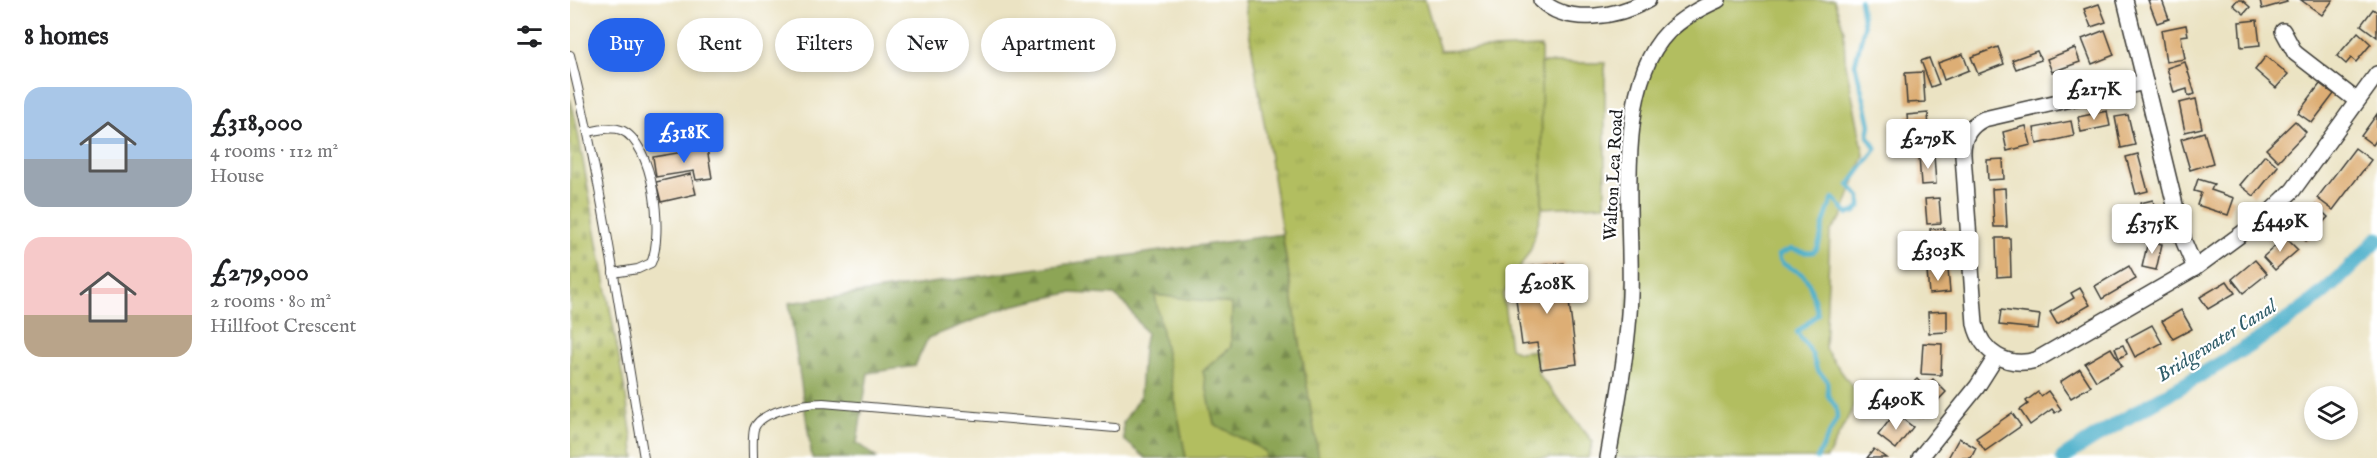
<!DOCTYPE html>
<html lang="en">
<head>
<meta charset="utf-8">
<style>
  :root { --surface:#fff; --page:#f2f2f2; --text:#202124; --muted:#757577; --accent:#2563eb }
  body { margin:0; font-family:"IM FELL English",serif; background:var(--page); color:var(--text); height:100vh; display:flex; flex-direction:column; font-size:22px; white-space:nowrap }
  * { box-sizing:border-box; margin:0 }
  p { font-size:20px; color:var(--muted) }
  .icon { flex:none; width:33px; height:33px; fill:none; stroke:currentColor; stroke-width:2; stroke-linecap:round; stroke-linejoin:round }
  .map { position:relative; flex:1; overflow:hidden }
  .details { display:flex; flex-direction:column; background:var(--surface); width:570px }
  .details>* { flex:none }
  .top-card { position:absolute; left:18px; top:18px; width:570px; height:54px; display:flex; gap:12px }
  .buttons { position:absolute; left:1734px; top:386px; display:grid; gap:12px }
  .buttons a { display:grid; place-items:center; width:54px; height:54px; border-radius:50%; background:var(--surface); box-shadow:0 3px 9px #0003; font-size:30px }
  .price { position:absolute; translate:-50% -51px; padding:0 14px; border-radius:6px; background:#fff; color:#222; font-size:20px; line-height:39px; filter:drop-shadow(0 2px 3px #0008) }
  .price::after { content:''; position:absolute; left:50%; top:36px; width:18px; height:14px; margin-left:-9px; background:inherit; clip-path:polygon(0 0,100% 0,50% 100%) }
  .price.active { background:var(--accent); color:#fff }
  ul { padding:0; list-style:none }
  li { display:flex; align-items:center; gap:18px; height:150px; padding:0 24px }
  li span { display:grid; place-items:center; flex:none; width:168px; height:120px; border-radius:18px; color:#555 }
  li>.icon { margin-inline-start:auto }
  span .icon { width:72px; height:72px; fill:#fffc; stroke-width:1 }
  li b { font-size:26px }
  h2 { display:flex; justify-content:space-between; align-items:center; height:72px; padding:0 24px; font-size:26px }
  .pill { padding:0 21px; border-radius:27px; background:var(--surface); box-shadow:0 3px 9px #0003; font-size:21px; line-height:54px }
  .pill.active { background:var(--accent); color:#fff }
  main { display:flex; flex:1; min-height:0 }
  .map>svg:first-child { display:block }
</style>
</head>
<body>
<main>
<section class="details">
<h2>8 homes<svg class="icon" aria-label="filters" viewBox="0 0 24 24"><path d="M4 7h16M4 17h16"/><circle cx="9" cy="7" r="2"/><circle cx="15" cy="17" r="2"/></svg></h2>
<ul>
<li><span style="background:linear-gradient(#a9c7e8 60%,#9aa5b1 0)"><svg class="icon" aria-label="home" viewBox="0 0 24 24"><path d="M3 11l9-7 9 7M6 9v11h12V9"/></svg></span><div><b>£318,000</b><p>4 rooms · 112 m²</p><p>House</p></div></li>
<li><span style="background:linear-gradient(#f6c9c9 65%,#b9a48a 0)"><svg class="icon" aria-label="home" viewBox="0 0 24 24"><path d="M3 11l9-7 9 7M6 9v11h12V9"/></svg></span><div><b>£279,000</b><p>2 rooms · 80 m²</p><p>Hillfoot Crescent</p></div></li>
</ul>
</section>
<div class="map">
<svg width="1807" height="458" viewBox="0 0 1807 458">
  <defs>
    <pattern id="forest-firs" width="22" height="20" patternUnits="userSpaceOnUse" patternTransform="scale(1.5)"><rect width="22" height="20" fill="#8da556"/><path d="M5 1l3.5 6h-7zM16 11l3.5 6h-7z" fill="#728646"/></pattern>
    <pattern id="cemetery-stones" width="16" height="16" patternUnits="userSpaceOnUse" patternTransform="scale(1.5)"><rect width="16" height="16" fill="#b2be60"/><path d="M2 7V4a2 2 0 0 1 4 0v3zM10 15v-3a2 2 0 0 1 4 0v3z" fill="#98a353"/></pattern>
    <pattern id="park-tufts" width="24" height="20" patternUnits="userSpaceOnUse" patternTransform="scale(1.5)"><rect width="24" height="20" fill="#b2be60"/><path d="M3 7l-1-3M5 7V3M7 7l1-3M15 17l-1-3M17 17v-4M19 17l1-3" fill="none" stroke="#98a353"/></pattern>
  </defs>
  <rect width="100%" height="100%" fill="#fff"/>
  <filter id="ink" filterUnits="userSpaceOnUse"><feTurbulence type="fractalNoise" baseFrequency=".0167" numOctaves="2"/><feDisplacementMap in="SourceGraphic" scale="12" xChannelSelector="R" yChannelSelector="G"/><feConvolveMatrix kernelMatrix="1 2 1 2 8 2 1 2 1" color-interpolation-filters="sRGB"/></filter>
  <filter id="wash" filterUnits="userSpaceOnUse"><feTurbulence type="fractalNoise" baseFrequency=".008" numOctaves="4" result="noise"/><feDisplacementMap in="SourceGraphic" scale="24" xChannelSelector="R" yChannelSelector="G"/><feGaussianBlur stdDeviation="1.35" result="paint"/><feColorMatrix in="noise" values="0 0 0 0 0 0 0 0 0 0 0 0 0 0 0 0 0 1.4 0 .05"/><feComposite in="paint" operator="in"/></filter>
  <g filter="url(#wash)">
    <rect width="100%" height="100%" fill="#ebe3c3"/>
    <!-- grass -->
    <g fill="#b2be60" stroke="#676d3e" stroke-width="1.5">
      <path d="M1148,0H1264L1274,30L1275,60L1294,155L1272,217L1260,232L1255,349L1289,396L1257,458H1038L1055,352L1068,90L1097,33Z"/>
      <path d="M971,63H1035V205L972,208Z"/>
      <path d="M584,295L662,303L661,347L633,371L696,451V458H616Z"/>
    </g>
    <!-- forest -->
    <path fill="url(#forest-firs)" stroke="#546039" stroke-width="1.5" d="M712,234L749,458H696L695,451L644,424L633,371L661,347L662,304L585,295L616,458H576L554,440L553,423L570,396L573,348L576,333L556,305L544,295L499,293L441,306L358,338L345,366L298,373L287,443L307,458H242L219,303Z"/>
    <!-- cemetery -->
    <path fill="url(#cemetery-stones)" stroke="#676d3e" stroke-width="1.5" d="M0,99L5,117L55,390L65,458H0Z"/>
    <!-- park -->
    <path fill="url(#park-tufts)" stroke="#676d3e" stroke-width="1.5" d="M674,0H855L870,51L971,47L972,208L961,249L933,295L940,348L949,352L966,350L968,374L1023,442L1018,458H749Z"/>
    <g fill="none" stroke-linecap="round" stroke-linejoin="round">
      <!-- stream -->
      <path stroke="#4aaec9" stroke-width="4.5" d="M1247,458L1267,418L1266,407L1258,396L1257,380L1247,370L1242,354L1227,332L1248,314C1244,303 1242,284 1234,276C1225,267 1212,269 1208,255L1221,249C1251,258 1247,251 1253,226C1256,216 1259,207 1263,198L1278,214L1285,212L1290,207V197L1279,185L1306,149L1298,136L1300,125L1297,111L1285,64L1294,27L1290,0"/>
      <!-- canal -->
      <path stroke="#4aaec9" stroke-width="15" d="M1493,458C1598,386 1723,339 1807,239"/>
    </g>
    <g id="blocks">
      <!-- building -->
      <g fill="#ddae75">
        <path d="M1578,0H1592L1599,19L1587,23Z"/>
        <path d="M1667,0H1672L1680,7L1674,14L1663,5Z"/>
        <path d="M1690,0H1716L1717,2L1692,9Z"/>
        <path d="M1731,0H1763L1752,15Z"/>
        <path d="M1529,4L1536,22L1521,27L1514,9Z"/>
        <path d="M1803,9L1807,12V37L1791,25Z"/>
        <path d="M1687,20L1690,45L1671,47L1669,22Z"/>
        <path d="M1616,25L1618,35L1611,36L1615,59L1596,62L1591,30Z"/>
        <path d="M1535,30L1544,55L1522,64L1512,39Z"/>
        <path d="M1788,32L1801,44L1786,62L1781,58L1776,64L1767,56Z"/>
        <path d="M1428,47L1434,64L1408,74L1401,57Z"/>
        <path d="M1505,48L1510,62L1482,72L1477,59Z"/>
        <path d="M1467,51L1471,60L1446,69L1442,60Z"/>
        <path d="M1393,54L1399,70L1374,80L1368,63Z"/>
        <path d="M1696,56L1718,74L1706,88L1685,70Z"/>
        <path d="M1359,58L1369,84L1361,87L1351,61Z"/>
        <path d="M1615,62L1625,94L1618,96L1617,89L1604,93L1597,68Z"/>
        <path d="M1353,72L1355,102L1337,103L1335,73Z"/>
        <path d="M1750,84L1764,94L1742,123L1728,113Z"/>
        <path d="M1626,99L1632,128L1615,132L1609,103Z"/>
        <path d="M1537,111L1540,126L1511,132L1508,117Z"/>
        <path d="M1358,113L1360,147L1340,148L1337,115Z"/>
        <path d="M1807,114V139L1803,145L1791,136Z"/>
        <path d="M1558,115L1565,145L1551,148L1545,117Z"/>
        <path d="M1501,121L1504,136L1467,144L1464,128Z"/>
        <path d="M1725,121L1736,132L1708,161L1696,149Z"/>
        <path d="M1456,126L1461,145L1437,151L1433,132Z"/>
        <path d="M1634,132L1643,163L1620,170L1611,139Z"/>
        <path d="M137,148L142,178L126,180L124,171L86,177L83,157Z"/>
        <path d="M1785,148L1801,160L1763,210L1747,198Z"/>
        <path d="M1568,154L1578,191L1566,194L1556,157Z"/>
        <path d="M1364,155L1366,184L1351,185L1349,156Z"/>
        <path d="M1695,155L1708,166L1684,196L1670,185Z"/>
        <path d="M1433,159L1434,179L1418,180L1417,160Z"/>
        <path d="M121,174L126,194L91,202L86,182Z"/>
        <path d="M1628,179L1644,184L1641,190L1664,198L1658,215L1627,205L1631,193L1624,191Z"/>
        <path d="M1435,188L1437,227H1424L1422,189Z"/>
        <path d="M1369,198L1371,223L1357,224L1355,199Z"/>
        <path d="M1583,200L1589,226L1575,229L1570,203Z"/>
        <path d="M1745,205L1758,217L1736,241L1723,228Z"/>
        <path d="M1374,228L1376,257L1362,258L1360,229Z"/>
        <path d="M1715,237L1728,250L1705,270L1693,257Z"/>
        <path d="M1426,238H1440L1441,276L1427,277Z"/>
        <path d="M1578,241L1592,244L1586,270L1572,267Z"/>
        <path d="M1685,260L1697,274L1673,293L1662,279Z"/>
        <path d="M994,263L1007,364L971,369L967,343L952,345L944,284L959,282L958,267Z"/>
        <path d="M1559,266L1566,279L1532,299L1525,286Z"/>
        <path d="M1378,269L1380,292L1359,294L1357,271Z"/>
        <path d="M1657,281L1665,293L1638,309L1630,297Z"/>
        <path d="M1510,288L1520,305L1487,324L1480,312L1504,298L1501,293Z"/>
        <path d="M1431,310L1470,315L1468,329L1429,325Z"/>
        <path d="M1611,310L1622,329L1603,339L1592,321Z"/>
        <path d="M1377,311V332L1359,333L1358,312Z"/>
        <path d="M1582,325L1592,343L1565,357L1556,339Z"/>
        <path d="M1353,343L1372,344L1371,375L1351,374Z"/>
        <path d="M1553,345L1557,354L1549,358L1545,348Z"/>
        <path d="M1541,348L1552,366L1526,381L1515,363Z"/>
        <path d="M1510,369L1521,386L1501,398L1490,382Z"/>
        <path d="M1347,379L1355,387L1363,379L1376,392L1352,417L1330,395Z"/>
        <path d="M1478,391L1491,409L1485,413L1482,409L1460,425L1450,410L1458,404L1456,401L1468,392L1471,396Z"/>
        <path d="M1325,413L1343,427L1326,449L1308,435Z"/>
        <path d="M1442,413L1451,426L1415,451L1406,438Z"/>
        <path d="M1389,438L1406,448L1401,458H1378Z"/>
        <path d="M1304,449L1316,458H1297Z"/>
      </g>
    </g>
  </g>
  <g filter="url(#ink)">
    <use href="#blocks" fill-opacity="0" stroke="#3b3a35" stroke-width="1.5"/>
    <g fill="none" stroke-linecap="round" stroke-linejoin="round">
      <!-- service casing -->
      <g stroke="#3b3a35" stroke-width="10">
        <g id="service">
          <path d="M0,55C33,187 51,323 74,458"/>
          <path d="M19,132C28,130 41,126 51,130C84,143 94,235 81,263L68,269L43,273"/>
          <path d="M183,458C183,449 182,438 184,429C190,410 237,403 253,403L545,428"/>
        </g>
      </g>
      <!-- minor casing -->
      <g stroke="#3b3a35" stroke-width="18">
        <g id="minor">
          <path d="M971,0C997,26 1048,17 1078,0"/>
          <path d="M1555,0L1614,242L1625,268"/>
          <path d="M1713,31L1725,53L1786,100"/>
          <path d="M1575,82L1414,119C1399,126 1392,138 1393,155L1405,324C1412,353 1437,368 1466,360L1625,268L1697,215L1723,190L1807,74"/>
          <path d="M1038,458C1047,404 1058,350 1060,296C1063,223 1043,87 1098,32C1112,18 1130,8 1148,0"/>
          <path d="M1350,458L1407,387L1426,357"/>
        </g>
      </g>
      <!-- service -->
      <use href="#service" stroke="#fff" stroke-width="8"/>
      <!-- minor -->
      <use href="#minor" stroke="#fff" stroke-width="15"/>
    </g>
  </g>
  <g text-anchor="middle" stroke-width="4.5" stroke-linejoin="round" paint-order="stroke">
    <!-- street labels -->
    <g font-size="18" fill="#1c1c1c" stroke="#fff">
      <text transform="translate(1043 175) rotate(-87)" y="6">Walton Lea Road</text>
    </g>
    <!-- water labels -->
    <g font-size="20" font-style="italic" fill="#315e6a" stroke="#fff">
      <text transform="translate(1646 340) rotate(-32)" y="7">Bridgewater Canal</text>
    </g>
  </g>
</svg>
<div class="buttons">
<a><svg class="icon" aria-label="layers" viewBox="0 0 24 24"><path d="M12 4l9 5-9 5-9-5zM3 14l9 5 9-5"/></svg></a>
</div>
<b class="price" style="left:1524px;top:121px">£217K</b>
<b class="price active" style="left:114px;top:164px">£318K</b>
<b class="price" style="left:1358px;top:170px">£279K</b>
<b class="price" style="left:1710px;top:253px">£449K</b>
<b class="price" style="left:1582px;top:255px">£375K</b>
<b class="price" style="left:1368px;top:282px">£303K</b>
<b class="price" style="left:977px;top:315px">£208K</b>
<b class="price" style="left:1326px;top:431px">£490K</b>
<div class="top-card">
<a class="pill active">Buy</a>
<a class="pill">Rent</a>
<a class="pill">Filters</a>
<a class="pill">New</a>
<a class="pill">Apartment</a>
</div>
</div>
</main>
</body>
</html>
